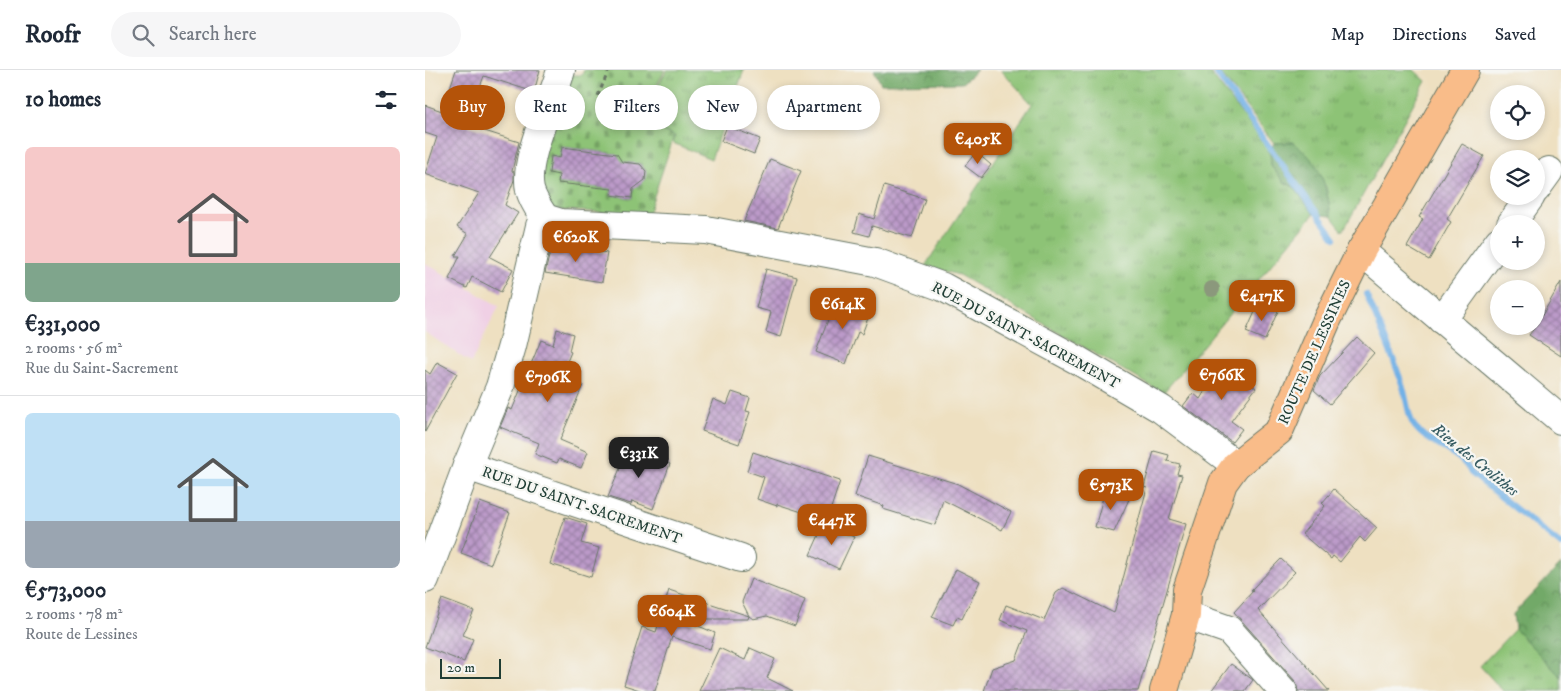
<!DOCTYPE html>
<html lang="en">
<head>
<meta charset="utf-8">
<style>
  :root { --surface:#fff; --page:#f6f6f7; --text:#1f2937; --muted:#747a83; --line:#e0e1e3; --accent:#b45309 }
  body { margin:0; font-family:"IM FELL DW Pica",serif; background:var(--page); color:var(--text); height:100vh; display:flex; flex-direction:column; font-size:19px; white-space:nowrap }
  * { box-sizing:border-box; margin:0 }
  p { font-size:16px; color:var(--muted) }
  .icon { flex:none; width:28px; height:28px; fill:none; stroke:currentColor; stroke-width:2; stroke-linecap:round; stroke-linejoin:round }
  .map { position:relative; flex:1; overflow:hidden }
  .details { display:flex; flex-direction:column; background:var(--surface); width:425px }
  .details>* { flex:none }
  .top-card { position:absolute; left:15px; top:15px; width:475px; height:45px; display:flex; gap:10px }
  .buttons { position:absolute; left:1065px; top:15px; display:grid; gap:10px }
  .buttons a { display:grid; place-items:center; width:55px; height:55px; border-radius:50%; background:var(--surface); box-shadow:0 2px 8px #0003; font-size:25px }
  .scale { position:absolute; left:15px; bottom:12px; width:61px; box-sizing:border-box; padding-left:5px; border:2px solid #1f3d34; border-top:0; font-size:14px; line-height:18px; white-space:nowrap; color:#1f3d34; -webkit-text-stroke:4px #f6f6f2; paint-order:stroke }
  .price { position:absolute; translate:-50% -42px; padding:0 11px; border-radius:10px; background:var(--accent); color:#fff; font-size:16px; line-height:32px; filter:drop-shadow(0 1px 2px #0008) }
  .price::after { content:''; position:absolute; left:50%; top:30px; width:15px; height:11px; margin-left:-8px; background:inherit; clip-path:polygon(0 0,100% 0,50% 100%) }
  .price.selected { background:#222; color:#fff }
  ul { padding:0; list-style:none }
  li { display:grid; align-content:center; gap:10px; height:265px; padding:0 25px }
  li+li { border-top:1px solid var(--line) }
  li span { display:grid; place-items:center; height:155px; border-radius:8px; color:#555 }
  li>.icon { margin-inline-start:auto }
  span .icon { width:90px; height:90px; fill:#fffc; stroke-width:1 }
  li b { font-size:21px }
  h2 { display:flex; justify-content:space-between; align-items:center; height:60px; padding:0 25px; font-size:21px }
  .chip { padding:0 18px; border-radius:22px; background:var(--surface); box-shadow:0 2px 8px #0003; font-size:18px; line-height:45px }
  .chip.selected { background:var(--accent); color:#fff }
  header { display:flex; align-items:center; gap:30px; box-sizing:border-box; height:70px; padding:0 25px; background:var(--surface); border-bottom:1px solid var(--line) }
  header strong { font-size:24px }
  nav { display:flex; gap:28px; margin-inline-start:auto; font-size:18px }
  .search { width:350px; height:45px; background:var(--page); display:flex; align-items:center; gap:12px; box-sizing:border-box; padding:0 18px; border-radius:28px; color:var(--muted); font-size:19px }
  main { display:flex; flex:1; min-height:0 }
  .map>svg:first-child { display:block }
</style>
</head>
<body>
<header>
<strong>Roofr</strong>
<div class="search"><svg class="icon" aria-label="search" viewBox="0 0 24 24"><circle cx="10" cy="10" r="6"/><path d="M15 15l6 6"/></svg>Search here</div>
<nav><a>Map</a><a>Directions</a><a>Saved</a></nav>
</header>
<main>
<section class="details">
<h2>10 homes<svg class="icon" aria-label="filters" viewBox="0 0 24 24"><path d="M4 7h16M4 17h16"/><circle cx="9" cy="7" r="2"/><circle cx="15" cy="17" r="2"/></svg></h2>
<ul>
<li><span style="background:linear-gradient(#f6c9c9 75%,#7fa58c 0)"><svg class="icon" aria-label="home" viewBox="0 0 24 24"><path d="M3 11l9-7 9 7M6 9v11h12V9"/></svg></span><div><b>€331,000</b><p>2 rooms · 56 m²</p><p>Rue du Saint-Sacrement</p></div></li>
<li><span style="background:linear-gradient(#bfe0f5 70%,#9aa5b1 0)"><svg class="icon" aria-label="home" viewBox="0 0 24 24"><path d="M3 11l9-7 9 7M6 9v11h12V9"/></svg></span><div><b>€573,000</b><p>2 rooms · 78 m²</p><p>Route de Lessines</p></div></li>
</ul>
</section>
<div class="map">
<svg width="1136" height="621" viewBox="0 0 1136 621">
  <defs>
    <pattern id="grass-tufts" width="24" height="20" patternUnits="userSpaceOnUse" patternTransform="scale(1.25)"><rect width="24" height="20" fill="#8dc376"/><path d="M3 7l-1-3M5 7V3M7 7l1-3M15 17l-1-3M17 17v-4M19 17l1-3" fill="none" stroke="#73a062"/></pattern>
    <pattern id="forest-crowns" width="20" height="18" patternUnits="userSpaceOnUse" patternTransform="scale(1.25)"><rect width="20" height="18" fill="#72a967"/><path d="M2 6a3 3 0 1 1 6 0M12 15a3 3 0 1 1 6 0" fill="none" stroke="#5d8b56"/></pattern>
    <pattern id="cemetery-stones" width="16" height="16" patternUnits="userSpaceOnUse" patternTransform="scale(1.25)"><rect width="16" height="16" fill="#8dc376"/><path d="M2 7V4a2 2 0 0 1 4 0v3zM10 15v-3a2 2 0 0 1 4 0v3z" fill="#73a062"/></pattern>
    <pattern id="building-cross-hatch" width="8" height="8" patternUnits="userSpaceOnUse" patternTransform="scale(1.25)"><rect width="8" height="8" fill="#bc9ac9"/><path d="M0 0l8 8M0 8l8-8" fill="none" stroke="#987fa4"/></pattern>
  </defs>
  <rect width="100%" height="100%" fill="#f6f6f2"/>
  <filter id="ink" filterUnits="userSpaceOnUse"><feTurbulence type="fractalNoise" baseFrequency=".02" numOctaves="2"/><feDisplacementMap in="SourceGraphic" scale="10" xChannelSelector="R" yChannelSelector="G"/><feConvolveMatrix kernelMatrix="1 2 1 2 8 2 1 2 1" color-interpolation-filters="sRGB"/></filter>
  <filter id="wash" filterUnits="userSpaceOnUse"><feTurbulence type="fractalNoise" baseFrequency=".0096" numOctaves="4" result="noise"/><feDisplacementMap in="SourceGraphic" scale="20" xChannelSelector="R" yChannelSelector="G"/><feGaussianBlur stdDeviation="1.12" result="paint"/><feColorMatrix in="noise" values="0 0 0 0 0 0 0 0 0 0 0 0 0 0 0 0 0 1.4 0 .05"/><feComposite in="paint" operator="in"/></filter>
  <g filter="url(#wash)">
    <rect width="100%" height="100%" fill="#eee0c1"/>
    <!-- built -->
    <path fill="#f0d0e5" d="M0,193L74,236L46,293L0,262Z"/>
    <!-- grass -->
    <g fill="url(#grass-tufts)" stroke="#568055">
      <path d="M242,0H319L286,89L248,73L250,66L213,50Z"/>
      <path d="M576,0H783L845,81L846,96L859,112L869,117L889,144L738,323L534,205L500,196L607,34Z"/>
      <path d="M793,0H989L1001,11L918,161L906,146L901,117L868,72L849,73Z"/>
      <path d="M1090,559L1136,607V621H1078L1055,596Z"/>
    </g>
    <!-- forest -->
    <g fill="url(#forest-crowns)" stroke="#48734e">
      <path d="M449,0H552L537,13L456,14Z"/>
      <path d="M868,72C896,93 901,113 906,146L889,144L869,117L859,112L846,96L845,81L849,73Z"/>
      <path d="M1136,494V607L1090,559L1088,544Z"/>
    </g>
    <!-- cemetery -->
    <path fill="url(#cemetery-stones)" stroke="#568055" fill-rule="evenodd" d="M159,0H240L212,50L249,66L223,144L130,140L121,135L113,90L144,5H157ZM137,77L192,84L197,92L215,94L221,101L220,110L212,116L209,115L207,128L186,125L187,119L133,113V104L127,87L135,88Z"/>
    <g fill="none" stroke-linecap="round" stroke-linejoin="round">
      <!-- stream -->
      <g stroke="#72b1e6" stroke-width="6">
        <path d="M789,0L910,168"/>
        <path d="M941,224C954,254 967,283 977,314C981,324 983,346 988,354C1002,376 1036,380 1046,403L1136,475"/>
      </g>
    </g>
    <g id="blocks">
      <!-- building -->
      <g fill="url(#building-cross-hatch)">
        <path d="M31,0H115L109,22L59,6L41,55L94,72L87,101L89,102V110L80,135L93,143L65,187L88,199L76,222L47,207L42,218L24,209L35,186H30L43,164L32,157L54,123L0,104L12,67L0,63V35L17,41Z"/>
        <path d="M302,56L335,69L329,84L296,71Z"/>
        <path d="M1037,74L1059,86L1022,149L1026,152L1004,190L982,177L998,149L994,147Z"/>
        <path d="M137,77L192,84L197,92L215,94L221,101L220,110L208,119L207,128L186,125L187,119L133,113L134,105L124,103L126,86L135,88Z"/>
        <path d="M551,82L566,95L556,108L540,96Z"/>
        <path d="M345,89L376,101L353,158L319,151Z"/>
        <path d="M459,116L500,129L487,168L447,156L444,166L429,162L434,144L449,149Z"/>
        <path d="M127,174L182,183L177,212L120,203Z"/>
        <path d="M341,199L372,207L356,267L341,262L346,242L331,238Z"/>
        <path d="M1136,212V286L1104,265L1111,256Z"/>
        <path d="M412,226L446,240L437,264L433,262L421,294L391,282Z"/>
        <path d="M834,233L853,241L840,270L821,262Z"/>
        <path d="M132,259L148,264L144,281L146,282L136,306L158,315L135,370L163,382L156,398L134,389L132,393L110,384L114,373L75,357L83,338L87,340L116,270L128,275Z"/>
        <path d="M932,267L949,283L905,334L889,320L895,306Z"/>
        <path d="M12,292L32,303L0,362V300L5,304Z"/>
        <path d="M798,292L831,318L806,351L817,359L807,372L758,336L768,323L775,329Z"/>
        <path d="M307,322L325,328L321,341L325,342L314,374L277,361L288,329L302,335Z"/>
        <path d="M204,377L245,394L228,439L207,431L206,434L183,427Z"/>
        <path d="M729,381L744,385L742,391L755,394L752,404L757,405L744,449L761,454L713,621H559L567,598L591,590L602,561L575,550L581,535L619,550L631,523L638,518L689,543L722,418L719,417Z"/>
        <path d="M328,382L415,411L402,450L352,434V436L332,429L339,407L322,401Z"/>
        <path d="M443,386L533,414L586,442L577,460L518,430L510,455L458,439L459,436L430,426Z"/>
        <path d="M909,419L952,458L940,472L935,467L915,492L908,486L906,489L877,464L900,436L897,433Z"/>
        <path d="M680,420L705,427L689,462L670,457Z"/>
        <path d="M55,432L85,443L66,494L36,483Z"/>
        <path d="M140,447L162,454L156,473L174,478L166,507L125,494Z"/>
        <path d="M399,454L429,467L414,499L385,485Z"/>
        <path d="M856,489L870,502L833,540L904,621H873L870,611L809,542L828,521L826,520Z"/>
        <path d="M531,499L555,511L537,549L532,547L528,555L507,547Z"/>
        <path d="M326,509L380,530L370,556L342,546L328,549L324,546L317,532Z"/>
        <path d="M244,520L324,546L323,549H257L290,563L285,579L247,567L230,621H218L199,615L217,557L231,562Z"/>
        <path d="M17,529L49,541L38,565L48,569L39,592L0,577Z"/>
        <path d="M294,578L320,590L325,578L350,589L342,608L368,621H274Z"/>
        <path d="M806,594L828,610L820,621H786Z"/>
      </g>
    </g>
  </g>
  <g filter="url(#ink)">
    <use href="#blocks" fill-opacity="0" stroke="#677665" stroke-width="1"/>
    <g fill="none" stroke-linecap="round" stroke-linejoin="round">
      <!-- minor casing -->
      <g stroke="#677665" stroke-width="30">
        <g id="minor">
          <path d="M1111,119L1124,101"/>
          <path d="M120,148L136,153L281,160L450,192L518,217L654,291L736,339L811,395"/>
          <path d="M120,148C114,139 108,131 105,120C98,88 127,33 136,0"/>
          <path d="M1086,154L1106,126"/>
          <path d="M936,181L1136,350"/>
          <path d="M1017,250L1074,171"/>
          <path d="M42,396L316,488"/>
          <path d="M0,509L42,396L75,317L87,276L115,156L120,148"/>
          <path d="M761,545L804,560L858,621"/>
        </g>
      </g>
      <!-- major casing -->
      <g stroke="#677665" stroke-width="30">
        <path id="major" d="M739,621L761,545L762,520L798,413L811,395L854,361L902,250L936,181L1040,0"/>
      </g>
      <!-- path -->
      <g stroke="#677665" stroke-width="3" stroke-dasharray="4 4" stroke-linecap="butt">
        <path d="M184,0L172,28L203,41L215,16"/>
        <path d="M186,42L189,35"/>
      </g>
      <!-- minor -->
      <use href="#minor" stroke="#fff" stroke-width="28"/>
      <!-- major -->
      <use href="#major" stroke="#f9bc89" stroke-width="28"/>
    </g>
    <!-- trees -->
    <circle fill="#8b987c" cx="787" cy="219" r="8"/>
  </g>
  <g text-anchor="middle" stroke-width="4.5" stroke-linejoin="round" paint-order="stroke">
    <!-- street labels -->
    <g font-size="15" fill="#1f3d34" stroke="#f6f6f2">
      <text transform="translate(601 265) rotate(28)" y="5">RUE DU SAINT-SACREMENT</text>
      <text transform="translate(889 282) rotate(-66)" y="5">ROUTE DE LESSINES</text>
      <text transform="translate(157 435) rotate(19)" y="5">RUE DU SAINT-SACREMENT</text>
    </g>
    <!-- water labels -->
    <g font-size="16" font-style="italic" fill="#345a60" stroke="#f6f6f2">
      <text transform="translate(1051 389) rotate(39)" y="6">Rieu des Crolithes</text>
    </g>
  </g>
</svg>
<div class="buttons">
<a><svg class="icon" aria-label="locate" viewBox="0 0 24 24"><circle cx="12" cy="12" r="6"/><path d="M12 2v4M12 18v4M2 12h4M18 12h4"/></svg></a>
<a><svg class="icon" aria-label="layers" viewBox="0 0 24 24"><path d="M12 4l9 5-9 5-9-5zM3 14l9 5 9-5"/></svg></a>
<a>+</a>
<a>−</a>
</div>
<div class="scale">20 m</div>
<b class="price" style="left:553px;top:95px">€405K</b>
<b class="price" style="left:151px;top:193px">€620K</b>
<b class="price" style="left:837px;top:252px">€417K</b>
<b class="price" style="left:418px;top:260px">€614K</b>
<b class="price" style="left:797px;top:331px">€766K</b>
<b class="price" style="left:123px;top:333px">€796K</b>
<b class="price selected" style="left:214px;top:409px">€331K</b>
<b class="price" style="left:686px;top:441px">€573K</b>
<b class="price" style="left:407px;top:476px">€447K</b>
<b class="price" style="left:247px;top:567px">€604K</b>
<div class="top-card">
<a class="chip selected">Buy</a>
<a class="chip">Rent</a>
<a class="chip">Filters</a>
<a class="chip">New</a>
<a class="chip">Apartment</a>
</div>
</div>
</main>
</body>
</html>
